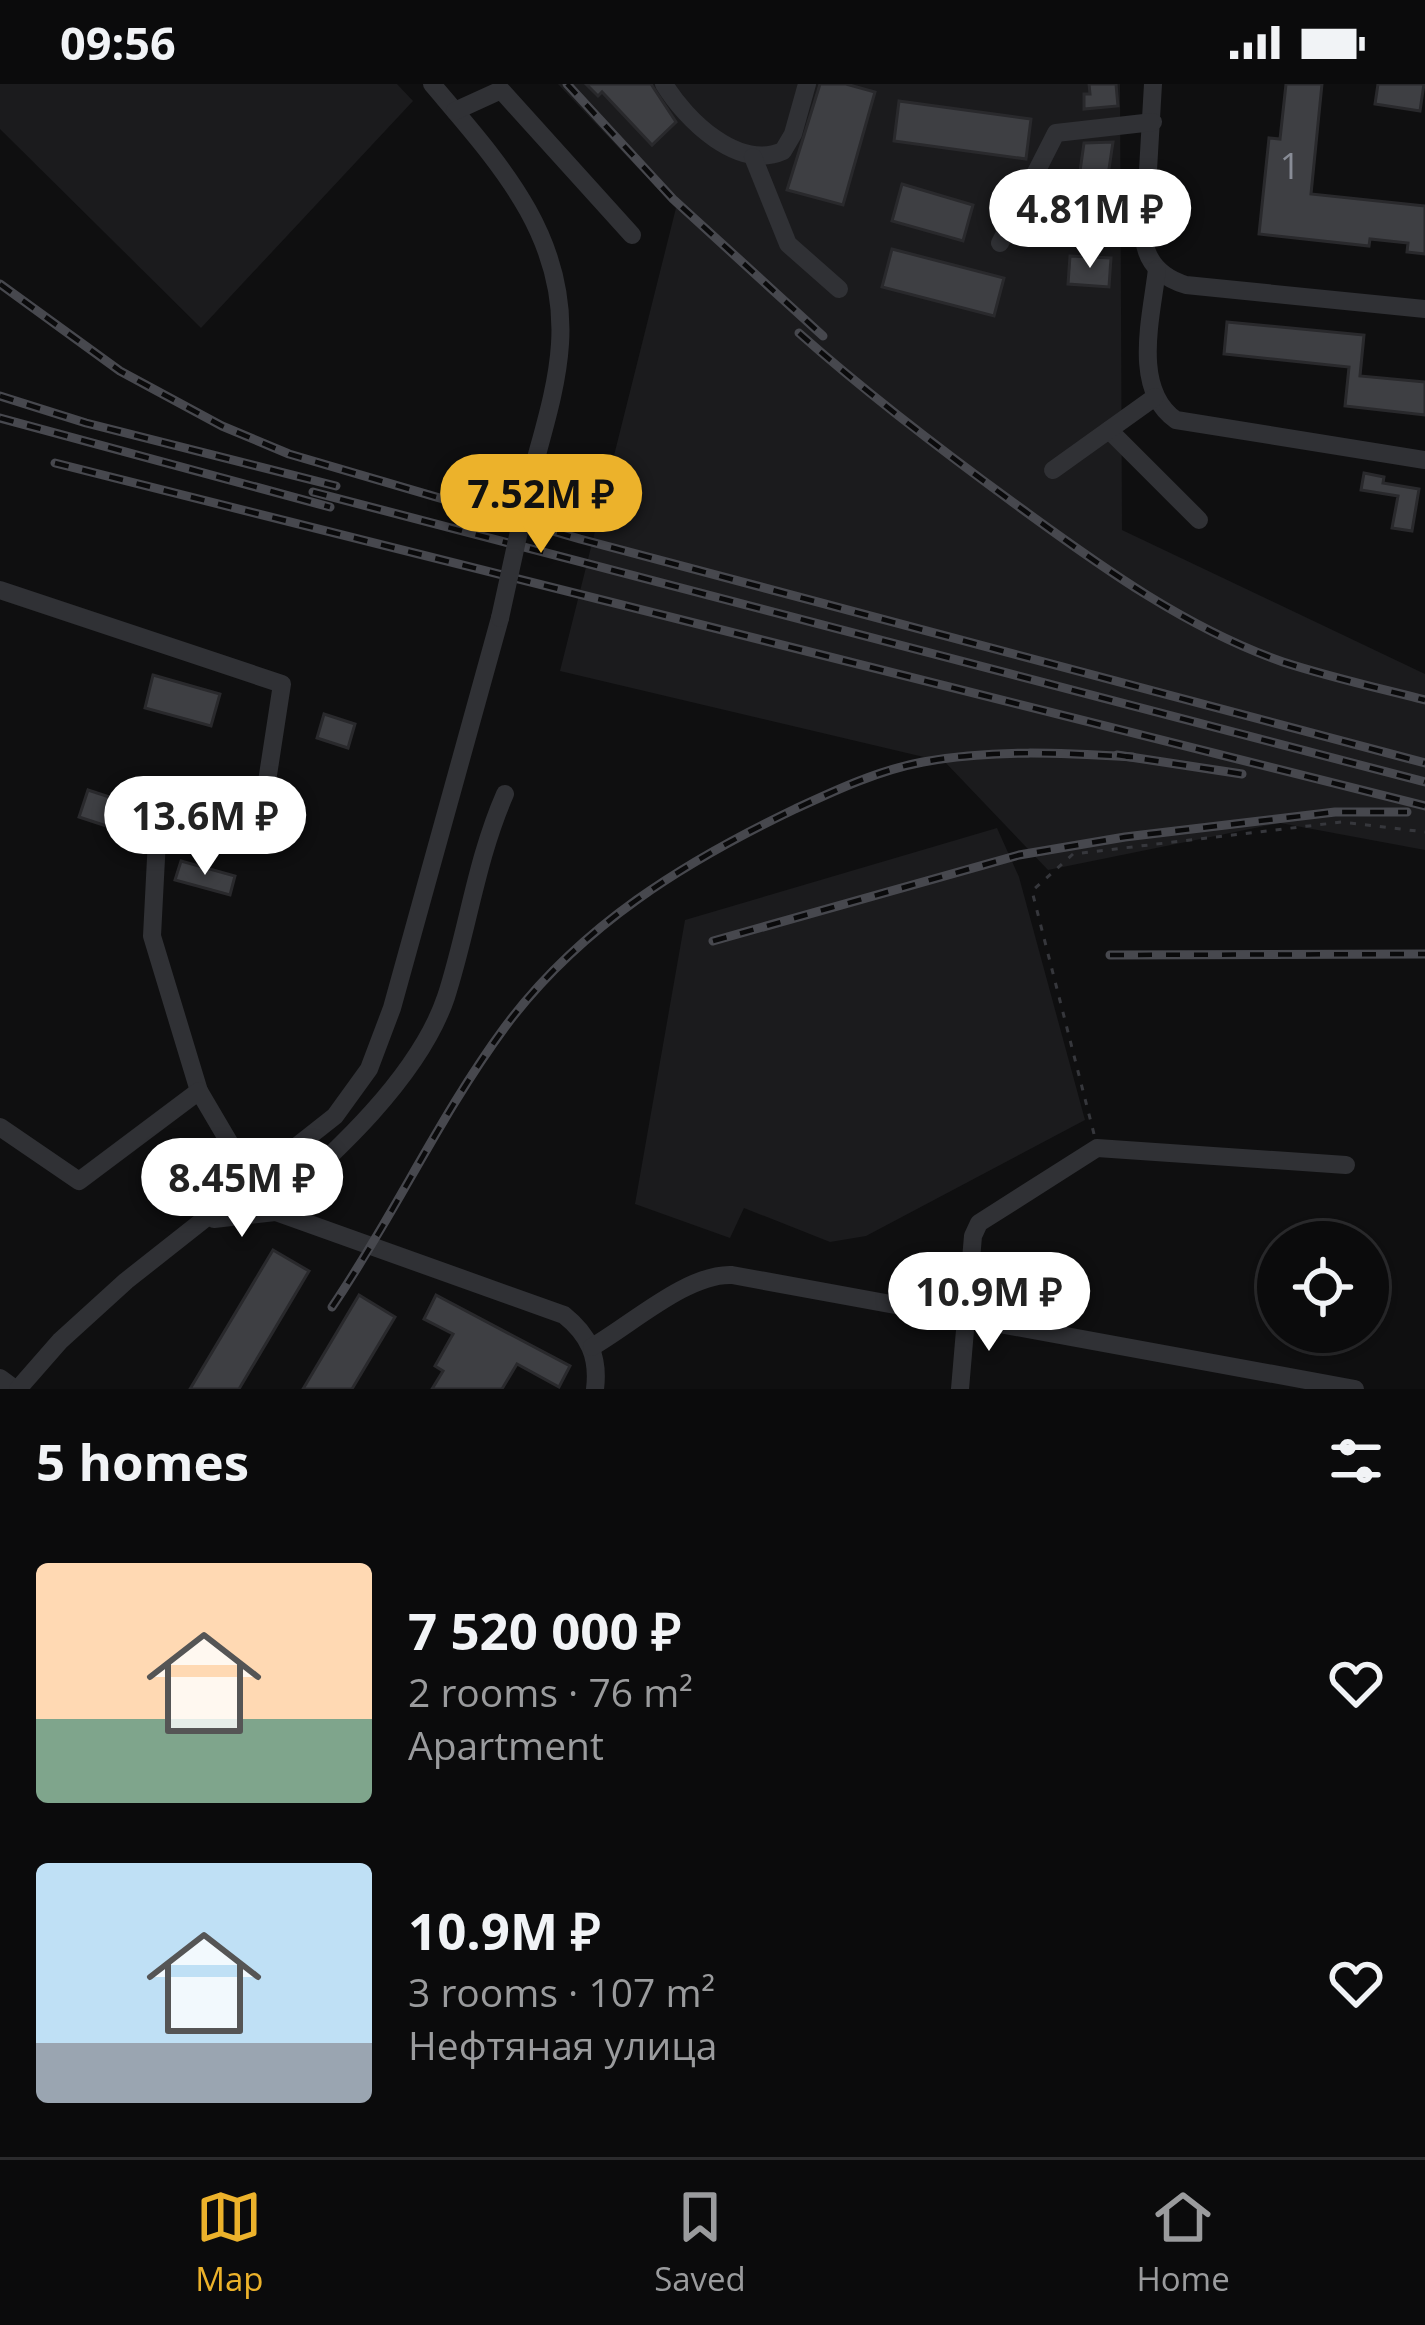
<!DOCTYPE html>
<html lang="en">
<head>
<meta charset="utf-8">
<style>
  :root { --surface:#0b0b0c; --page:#141415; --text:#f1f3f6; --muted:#9a9b9d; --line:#2b2b2d; --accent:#ecb22b }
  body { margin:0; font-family:"Open Sans",sans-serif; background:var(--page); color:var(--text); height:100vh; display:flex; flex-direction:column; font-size:45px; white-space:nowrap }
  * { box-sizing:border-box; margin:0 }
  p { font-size:39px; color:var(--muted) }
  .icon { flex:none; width:66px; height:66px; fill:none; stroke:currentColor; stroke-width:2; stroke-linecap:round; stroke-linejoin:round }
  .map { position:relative; height:1305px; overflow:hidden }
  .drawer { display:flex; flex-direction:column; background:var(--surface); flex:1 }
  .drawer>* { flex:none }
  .controls { position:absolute; left:1257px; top:1137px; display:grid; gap:24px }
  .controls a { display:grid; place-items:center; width:132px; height:132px; border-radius:50%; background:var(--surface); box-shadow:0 3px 9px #0004,0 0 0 3px var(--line); font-size:60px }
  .price { position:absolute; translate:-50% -102px; padding:0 27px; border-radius:42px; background:#fff; color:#222; font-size:39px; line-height:78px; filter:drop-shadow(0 3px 6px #0008) }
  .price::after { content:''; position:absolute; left:50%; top:72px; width:36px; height:27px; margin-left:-18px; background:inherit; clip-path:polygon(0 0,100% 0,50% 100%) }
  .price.selected { background:var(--accent); color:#111 }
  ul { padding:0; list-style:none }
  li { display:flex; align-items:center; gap:36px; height:300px; padding:0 36px }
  li span { display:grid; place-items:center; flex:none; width:336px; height:240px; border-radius:12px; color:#555 }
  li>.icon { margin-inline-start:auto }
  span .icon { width:144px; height:144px; fill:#fffc; stroke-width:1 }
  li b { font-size:51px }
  h2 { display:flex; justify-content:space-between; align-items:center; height:144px; padding:0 36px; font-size:51px }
  .status { display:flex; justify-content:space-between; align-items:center; height:84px; padding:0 60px; background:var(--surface); direction:ltr }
  .status svg { height:33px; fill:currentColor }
  .dock { display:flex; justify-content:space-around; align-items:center; height:168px; border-top:3px solid var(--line); background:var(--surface); font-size:33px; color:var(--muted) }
  .dock a { display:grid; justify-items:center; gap:6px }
  .dock .selected { color:var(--accent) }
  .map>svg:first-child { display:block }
</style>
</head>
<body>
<div class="status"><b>09:56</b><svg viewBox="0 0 49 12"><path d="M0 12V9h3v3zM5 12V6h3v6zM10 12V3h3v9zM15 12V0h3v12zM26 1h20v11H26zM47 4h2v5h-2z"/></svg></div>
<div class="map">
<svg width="1425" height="1305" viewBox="0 0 1425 1305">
  <rect width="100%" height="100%" fill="#0f0f10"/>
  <!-- built -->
  <g fill="#1b1b1d">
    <path d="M0,0H397L413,17L201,244L0,45Z"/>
    <path d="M558,0H1120L1122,446L1425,590V766L1280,739L1048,786L945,678L560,587L676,124Z"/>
    <path d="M997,744L1019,793L1085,1036L866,1152L830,1158L744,1124L730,1154L635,1120L685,836Z"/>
  </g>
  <!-- building -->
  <g fill="#3e3f43" stroke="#29292c" stroke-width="3">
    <path d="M586,0H651L676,38L652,61L602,8L598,12Z"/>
    <path d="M820,0H846L875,8L843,121L787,106Z"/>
    <path d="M1089,0H1116L1118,22L1084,25V10H1090Z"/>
    <path d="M1286,0H1322L1311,110L1425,122V170L1407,168L1408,159L1370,155L1369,162L1259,150L1269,54L1280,55Z"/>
    <path d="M1378,0H1424L1420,27L1375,20Z"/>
    <path d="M899,17L1031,35L1026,75L894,57Z"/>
    <path d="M1113,58L1104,119L1076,115L1084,59Z"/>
    <path d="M902,100L973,121L963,157L892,137Z"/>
    <path d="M892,165L1004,194L994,232L882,203Z"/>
    <path d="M1070,172L1111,174L1109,203L1068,200Z"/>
    <path d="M1227,238L1364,251L1360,292L1425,298V331L1345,322L1349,283L1224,270Z"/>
    <path d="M1364,389L1384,393L1383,399L1419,405L1412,447L1392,444L1398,412L1361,406Z"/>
    <path d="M153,591L220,610L211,642L145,624Z"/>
    <path d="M324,630L355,640L348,664L317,654Z"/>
    <path d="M88,706L143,724L134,751L79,733Z"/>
    <path d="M181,777L235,792L230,811L175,796Z"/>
    <path d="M273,1166L309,1187L239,1305H190Z"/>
    <path d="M359,1211L395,1233L352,1305H303Z"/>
    <path d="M436,1211L570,1282L559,1303L517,1280L502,1305H432L443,1287L435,1282L453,1250L424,1235Z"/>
  </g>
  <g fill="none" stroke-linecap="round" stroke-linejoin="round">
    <!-- path -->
    <path stroke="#36373c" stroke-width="3" stroke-dasharray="6 9" stroke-linecap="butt" d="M1094,1050L1032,807L1073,770L1342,738L1425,748"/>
    <!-- minor -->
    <g stroke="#303135" stroke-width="18">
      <path d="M432,0C498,78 567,151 560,260C557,307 541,353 530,397"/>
      <path d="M664,0C686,36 738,87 783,67L793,50L807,0"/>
      <path d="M1153,0L1144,155C1147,180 1163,194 1186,201L1425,225"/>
      <path d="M455,27L501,6L632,151"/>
      <path d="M753,73L788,160L839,205"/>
      <path d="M1000,159L1056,49L1153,38"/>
      <path d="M1157,185C1152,231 1131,305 1176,336L1425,376"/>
      <path d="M1109,346L1199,436"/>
      <path d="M1053,386L1155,313"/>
      <path d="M0,506L282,600L266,704L230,757L157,759"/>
      <path d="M159,716L152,852L199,1007"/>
      <path d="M0,1043L79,1097L199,1007L266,1121L276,1128L564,1231C589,1251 599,1273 595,1305"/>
      <path d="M272,1125C334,1070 419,993 446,913C468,845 476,776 505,710"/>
      <path d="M214,1135L275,1128"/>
      <path d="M592,1263C632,1240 688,1189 732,1191L1355,1305"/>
      <path d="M0,1294L15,1305"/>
      <path d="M18,1305L60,1257L126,1197L335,1032L369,985L392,924L500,534"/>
      <path d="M960,1305L973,1152L979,1139L1097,1064L1346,1081"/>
    </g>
    <!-- rail casing -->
    <g stroke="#47484e" stroke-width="9">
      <g id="rail">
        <path d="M567,0L673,115L823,252"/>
        <path d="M0,200L120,287L222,342L289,370L580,455L1425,679"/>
        <path d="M799,249C870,312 945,369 1022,425C1103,484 1188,545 1283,578C1329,593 1378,604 1425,616"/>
        <path d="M0,312L86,339L336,402"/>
        <path d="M0,334L330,423"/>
        <path d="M55,379L1425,722"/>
        <path d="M313,408L1425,698"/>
        <path d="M1117,671L1242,690"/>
        <path d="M713,857L1019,771L1125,753L1335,728H1407"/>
        <path d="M1110,871L1425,870"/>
        <path d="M332,1223C394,1132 440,1031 505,943C580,842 684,778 795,725C836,706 879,686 923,678C993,665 1063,669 1133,673"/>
      </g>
    </g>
    <!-- rail -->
    <use href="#rail" stroke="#0a0a0b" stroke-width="4.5" stroke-dasharray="14" stroke-linecap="butt"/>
    <!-- minor-bridge -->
    <path stroke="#303135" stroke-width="18" d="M500,534L530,397"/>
  </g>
  <g text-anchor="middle" stroke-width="9" stroke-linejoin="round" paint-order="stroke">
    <!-- number labels -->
    <g font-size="36" fill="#888c96">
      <text x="1290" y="95">1</text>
    </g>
  </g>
</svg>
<div class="controls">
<a><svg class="icon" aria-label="locate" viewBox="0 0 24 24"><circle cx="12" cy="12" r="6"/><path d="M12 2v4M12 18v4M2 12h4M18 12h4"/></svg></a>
</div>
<b class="price" style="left:1090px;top:187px">4.81M ₽</b>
<b class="price selected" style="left:541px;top:472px">7.52M ₽</b>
<b class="price" style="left:205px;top:794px">13.6M ₽</b>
<b class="price" style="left:242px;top:1156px">8.45M ₽</b>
<b class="price" style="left:989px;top:1270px">10.9M ₽</b>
</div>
<section class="drawer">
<h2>5 homes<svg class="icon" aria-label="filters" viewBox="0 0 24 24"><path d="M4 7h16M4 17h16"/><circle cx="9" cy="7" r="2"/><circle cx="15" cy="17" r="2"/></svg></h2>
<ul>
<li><span style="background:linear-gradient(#ffd9b3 65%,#7fa58c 0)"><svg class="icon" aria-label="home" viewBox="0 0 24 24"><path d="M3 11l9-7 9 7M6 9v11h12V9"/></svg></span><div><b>7 520 000 ₽</b><p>2 rooms · 76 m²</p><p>Apartment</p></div><svg class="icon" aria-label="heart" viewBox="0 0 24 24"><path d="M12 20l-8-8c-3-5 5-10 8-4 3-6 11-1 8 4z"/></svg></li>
<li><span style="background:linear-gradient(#bfe0f5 75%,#9aa5b1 0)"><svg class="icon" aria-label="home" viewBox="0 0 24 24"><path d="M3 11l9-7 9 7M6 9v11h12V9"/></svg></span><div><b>10.9M ₽</b><p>3 rooms · 107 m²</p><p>Нефтяная улица</p></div><svg class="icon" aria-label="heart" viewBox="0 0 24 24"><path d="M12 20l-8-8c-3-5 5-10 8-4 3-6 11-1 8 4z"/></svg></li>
</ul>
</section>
<nav class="dock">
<a class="selected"><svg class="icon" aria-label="map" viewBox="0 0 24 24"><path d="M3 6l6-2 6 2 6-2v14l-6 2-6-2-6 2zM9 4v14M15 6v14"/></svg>Map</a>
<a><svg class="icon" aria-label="saved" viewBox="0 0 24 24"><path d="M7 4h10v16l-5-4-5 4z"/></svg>Saved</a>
<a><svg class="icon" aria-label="home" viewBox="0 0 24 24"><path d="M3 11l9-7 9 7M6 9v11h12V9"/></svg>Home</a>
</nav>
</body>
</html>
